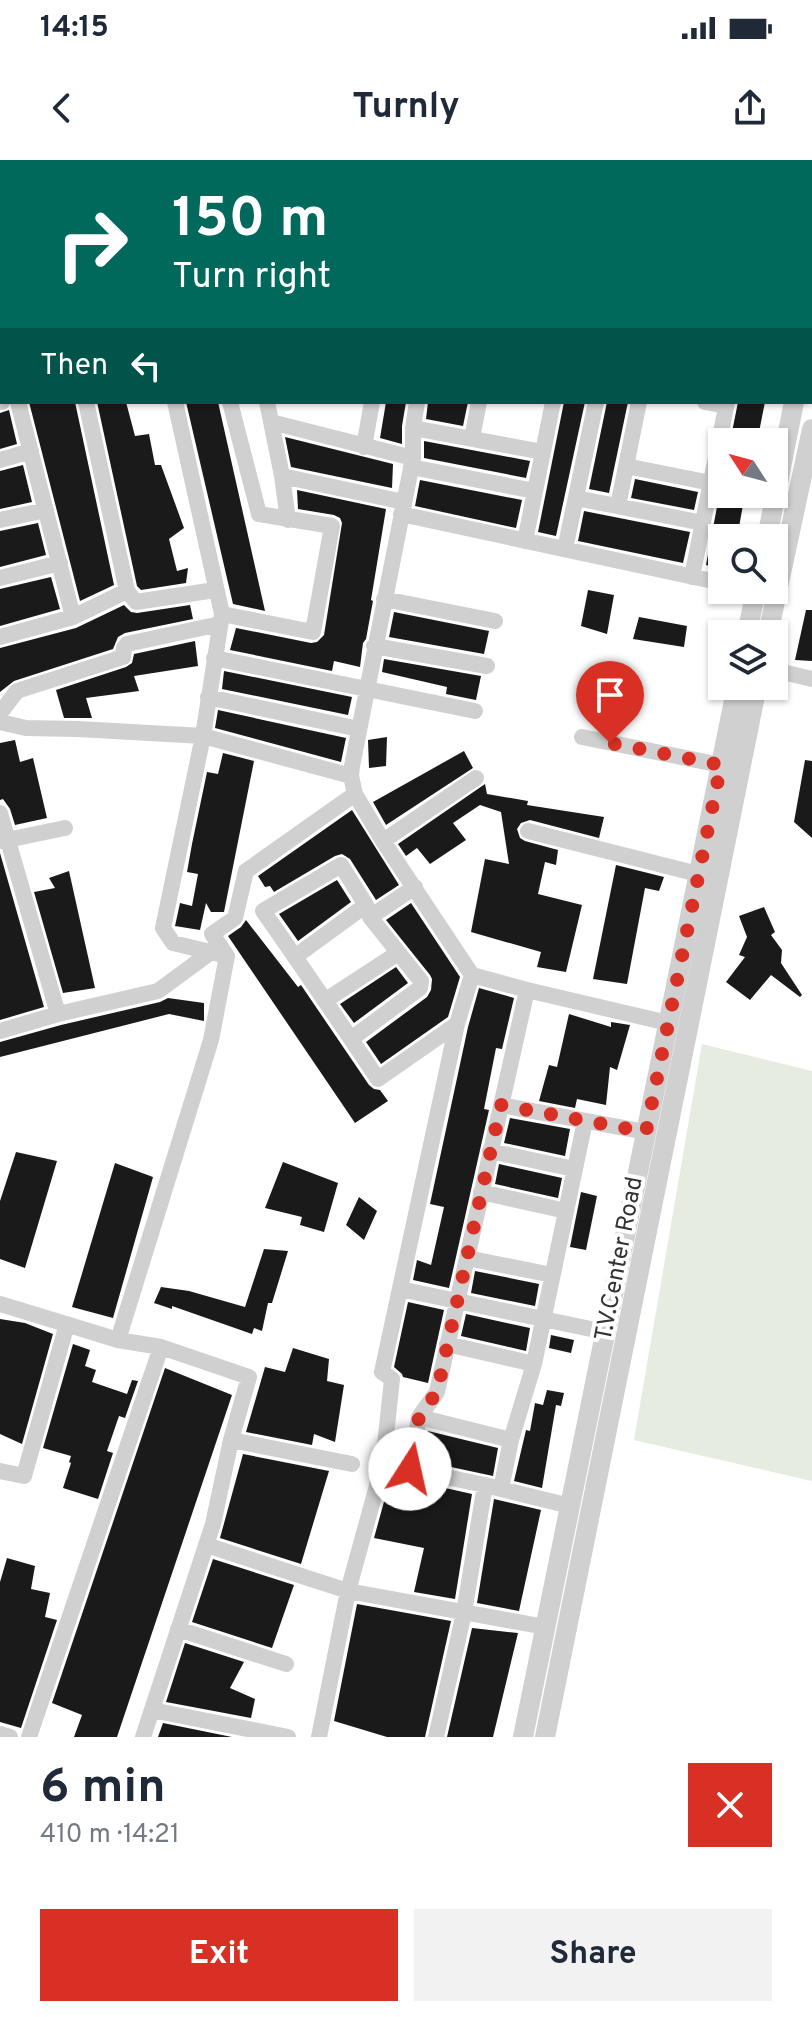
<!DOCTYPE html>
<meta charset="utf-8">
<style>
body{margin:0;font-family:Overpass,sans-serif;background:#f2f2f3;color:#1f2937;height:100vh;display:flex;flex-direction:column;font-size:30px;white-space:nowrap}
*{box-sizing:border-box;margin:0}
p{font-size:26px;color:#747a83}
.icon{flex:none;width:44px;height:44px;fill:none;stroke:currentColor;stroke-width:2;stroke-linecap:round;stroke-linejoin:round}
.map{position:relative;height:1577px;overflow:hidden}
.side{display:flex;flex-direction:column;background:#fff;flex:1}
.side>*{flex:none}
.banner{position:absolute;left:0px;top:0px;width:812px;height:244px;box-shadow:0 2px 6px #0004;background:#00695c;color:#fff;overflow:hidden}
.needle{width:52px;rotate:306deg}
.tools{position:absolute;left:708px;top:268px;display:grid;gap:16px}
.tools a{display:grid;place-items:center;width:80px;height:80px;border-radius:0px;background:#fff;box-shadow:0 2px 6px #0004;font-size:40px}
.pin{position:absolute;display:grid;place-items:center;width:68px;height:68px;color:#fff;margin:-82px -34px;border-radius:50% 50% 50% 0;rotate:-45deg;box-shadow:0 0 8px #0007}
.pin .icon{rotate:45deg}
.me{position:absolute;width:88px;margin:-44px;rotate:10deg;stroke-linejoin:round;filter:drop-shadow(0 0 6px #0008)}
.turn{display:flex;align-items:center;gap:28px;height:168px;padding:0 40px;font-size:36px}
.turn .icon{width:104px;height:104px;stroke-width:2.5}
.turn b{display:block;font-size:56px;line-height:68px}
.then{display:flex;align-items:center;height:76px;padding:0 40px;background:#0003;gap:16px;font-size:30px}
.round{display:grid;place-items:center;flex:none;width:84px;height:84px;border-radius:0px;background:#f2f2f3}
.summary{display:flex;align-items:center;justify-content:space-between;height:136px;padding:0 40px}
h1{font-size:48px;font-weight:700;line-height:60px}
.action{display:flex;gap:16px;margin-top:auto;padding:16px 40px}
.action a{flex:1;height:92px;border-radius:0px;background:#d93025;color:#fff;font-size:32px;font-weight:700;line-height:92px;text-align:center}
.action a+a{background:#f2f2f3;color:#1f2937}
.status{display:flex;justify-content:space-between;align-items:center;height:56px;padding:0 40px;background:#fff;direction:ltr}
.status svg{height:22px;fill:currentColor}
header{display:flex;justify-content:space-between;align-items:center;height:104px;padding:0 40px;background:#fff;font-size:36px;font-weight:700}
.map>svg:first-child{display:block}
</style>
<div class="status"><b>14:15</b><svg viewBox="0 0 49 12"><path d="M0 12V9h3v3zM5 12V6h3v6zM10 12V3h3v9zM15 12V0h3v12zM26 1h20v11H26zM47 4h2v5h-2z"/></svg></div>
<header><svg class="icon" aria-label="back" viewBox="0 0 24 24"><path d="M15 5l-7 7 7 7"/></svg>Turnly<svg class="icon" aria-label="share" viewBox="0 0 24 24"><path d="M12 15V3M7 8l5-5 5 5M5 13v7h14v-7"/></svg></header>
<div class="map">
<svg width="812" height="1577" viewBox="0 0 812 1577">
<rect width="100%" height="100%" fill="#fff"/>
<path fill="#e6ecdf" d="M 702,884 L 812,911 L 812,1321 L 634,1280 Z"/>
<path fill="#1a1a1a" d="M 29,242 L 75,242 L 114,425 L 80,441 Z
M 97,242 L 126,242 L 135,276 L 149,274 L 155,305 L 161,305 L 184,368 L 169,379 L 177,411 L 188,408 L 186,423 L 141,430 L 137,426 Z
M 186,242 L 218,242 L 265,451 L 233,444 Z
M 386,242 L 406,242 L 402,266 L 402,284 L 380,278 Z
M 428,242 L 468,242 L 463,266 L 426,259 Z
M 564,242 L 585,242 L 556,376 L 538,372 Z
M 607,242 L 628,242 L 609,333 L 589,329 Z
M 738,242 L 765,242 L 757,282 L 730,282 Z
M 9,250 L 17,284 L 0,289 L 0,253 Z
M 285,277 L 393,304 L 392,328 L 291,307 Z
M 424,281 L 530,301 L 526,318 L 424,298 Z
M 23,305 L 32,342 L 0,349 L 0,311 Z
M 635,319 L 698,332 L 694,350 L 631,338 Z
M 420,320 L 522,340 L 516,368 L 415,346 Z
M 297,330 L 386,349 L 371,440 L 373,441 L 366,479 L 363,483 L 360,507 L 334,501 L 332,511 L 230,490 L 236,468 L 311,483 L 317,482 L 324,475 L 342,363 L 340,358 L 334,355 L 298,349 Z
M 720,331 L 722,334 L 745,334 L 737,378 L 722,378 L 722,409 L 706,405 Z
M 584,351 L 690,372 L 683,403 L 578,381 Z
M 38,363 L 46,395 L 0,407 L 0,371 Z
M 51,417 L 60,449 L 0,466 L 0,429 Z
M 588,430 L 614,435 L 607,474 L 581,466 Z
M 124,445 L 131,452 L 137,453 L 190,445 L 193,459 L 125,473 L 118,477 L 113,489 L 14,521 L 0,532 L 0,488 L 76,468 Z
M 806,450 L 812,450 L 812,501 L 795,500 Z
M 394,452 L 489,471 L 484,494 L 389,477 Z
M 639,457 L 687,466 L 684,487 L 633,479 Z
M 195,481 L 198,506 L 134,516 L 139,531 L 86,538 L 92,558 L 64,558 L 56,530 L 126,507 L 132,503 L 134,494 Z
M 384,499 L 481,516 L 476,540 L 446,534 L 447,527 L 382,512 Z
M 224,511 L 352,537 L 348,555 L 222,529 Z
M 218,550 L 346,578 L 341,602 L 215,568 Z
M 387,577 L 386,606 L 369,608 L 368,580 Z
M 15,580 L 20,602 L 33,598 L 47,658 L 15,665 L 10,649 L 3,639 L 0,640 L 0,583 Z
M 464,591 L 473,608 L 386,665 L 373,642 Z
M 223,593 L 254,601 L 224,752 L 211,752 L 206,743 L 200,770 L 175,766 L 180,743 L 192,746 L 198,714 L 187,712 L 192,684 L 207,612 L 218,614 Z
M 805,600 L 812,601 L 812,678 L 794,662 Z
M 485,624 L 487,634 L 528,641 L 527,645 L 604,657 L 599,678 L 530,660 L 521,663 L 517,669 L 520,678 L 525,681 L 558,690 L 556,705 L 545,702 L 538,734 L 582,745 L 566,812 L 537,807 L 541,792 L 471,772 L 485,699 L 509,704 L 501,652 L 480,645 L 453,663 L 466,680 L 430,704 L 417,688 L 406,696 L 398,684 Z
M 352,650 L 399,725 L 376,740 L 350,699 L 342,694 L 335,696 L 274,732 L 270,726 L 265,727 L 258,716 Z
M 0,693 L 44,847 L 0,860 Z
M 616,705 L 664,717 L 659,731 L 645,728 L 627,824 L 593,819 Z
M 69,711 L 95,828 L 63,833 L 34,732 L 55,728 L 49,718 Z
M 337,720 L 351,742 L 298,781 L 279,754 Z
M 411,743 L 460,817 L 448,857 L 381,904 L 366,882 L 427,837 L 431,830 L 432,819 L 430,815 L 386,760 Z
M 764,747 L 775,772 L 771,775 L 782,790 L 781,803 L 802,835 L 800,837 L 771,815 L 750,840 L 726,822 L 745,797 L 739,795 L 747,777 L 739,756 Z
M 246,760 L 298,827 L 301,825 L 369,925 L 374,929 L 380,930 L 388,941 L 355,963 L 228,776 L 241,767 Z
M 396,807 L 408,823 L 354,863 L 340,844 Z
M 479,828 L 514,838 L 502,889 L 496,888 L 484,949 L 489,950 L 449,1128 L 413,1120 L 417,1100 L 431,1105 L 444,1047 L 430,1044 L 468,867 Z
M 168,838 L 204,843 L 204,861 L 169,854 L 0,897 L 0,882 L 61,865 L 160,842 Z
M 569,854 L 611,867 L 611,862 L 630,865 L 617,910 L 610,907 L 606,945 L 577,939 L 575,948 L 539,941 L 549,905 L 557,907 Z
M 510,958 L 570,969 L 565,996 L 504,983 Z
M 16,992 L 57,1001 L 25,1108 L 0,1099 L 0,1041 Z
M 283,1002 L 338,1023 L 324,1072 L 300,1065 L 302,1057 L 265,1048 Z
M 115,1003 L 153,1017 L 113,1158 L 72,1147 Z
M 499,1004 L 562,1018 L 558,1038 L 495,1024 Z
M 581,1032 L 597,1036 L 586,1090 L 570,1087 Z
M 359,1037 L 377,1051 L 364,1080 L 346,1065 Z
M 264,1089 L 288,1091 L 272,1143 L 268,1143 L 262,1171 L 254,1168 L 252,1174 L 172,1146 L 172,1149 L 154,1143 L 161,1127 L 189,1131 L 245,1147 Z
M 475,1111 L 539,1124 L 535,1146 L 471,1133 Z
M 408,1142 L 444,1150 L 428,1223 L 403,1217 L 402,1214 L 394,1207 Z
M 466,1154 L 530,1168 L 526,1191 L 461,1176 Z
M 0,1159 L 25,1163 L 53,1174 L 22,1284 L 0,1274 Z
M 551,1175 L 574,1180 L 571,1193 L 549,1188 Z
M 73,1184 L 90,1190 L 85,1206 L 96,1210 L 92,1222 L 127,1234 L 132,1220 L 138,1221 L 125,1258 L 119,1256 L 107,1291 L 113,1293 L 98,1339 L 63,1328 L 71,1303 L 69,1302 L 71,1296 L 43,1288 Z
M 293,1188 L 329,1199 L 327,1221 L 344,1225 L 335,1282 L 314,1274 L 312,1285 L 246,1272 L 265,1207 L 285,1212 Z
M 165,1208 L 232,1235 L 117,1577 L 74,1577 L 82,1555 L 52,1543 Z
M 547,1230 L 564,1233 L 561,1246 L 556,1245 L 542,1328 L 514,1321 L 526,1270 L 530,1271 L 535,1243 L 543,1245 Z
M 428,1271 L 498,1288 L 493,1316 L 423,1301 Z
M 243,1294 L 329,1311 L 301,1404 L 220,1378 Z
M 390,1320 L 422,1326 L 423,1323 L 472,1334 L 455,1439 L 414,1432 L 424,1388 L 374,1378 Z
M 494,1339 L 541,1350 L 519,1451 L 477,1443 Z
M 7,1398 L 35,1406 L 31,1429 L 50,1433 L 45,1457 L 57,1460 L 21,1568 L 0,1562 L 0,1422 Z
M 213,1399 L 294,1425 L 272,1488 L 192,1462 Z
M 357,1444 L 451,1461 L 425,1577 L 387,1577 L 334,1561 Z
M 472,1468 L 518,1473 L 493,1577 L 447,1577 Z
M 185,1483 L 244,1502 L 230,1528 L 255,1539 L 251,1558 L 166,1542 Z
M 163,1563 L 232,1577 L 158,1577 Z"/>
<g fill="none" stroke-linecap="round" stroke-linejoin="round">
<path stroke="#d0d0d0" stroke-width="16" d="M 650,0 L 659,2
M 50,2 L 50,0
M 126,2 L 127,0
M 194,2 L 194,0
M 378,2 L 378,0
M 728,2 L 729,0
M 810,41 L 812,42
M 0,173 L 2,180
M 0,242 L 2,242
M 18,242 L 73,457
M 86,242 L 127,431 L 136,442 L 215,430
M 267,242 L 282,316 L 288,360
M 417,242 L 413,268 L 413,298 L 352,606 L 351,616 L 355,634 L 383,681 L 472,815 L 527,830 L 668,863
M 705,242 L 726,246
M 271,262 L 413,298
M 413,268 L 543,292
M 472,278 L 479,242
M 364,287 L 372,242
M 0,300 L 31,291
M 626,306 L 711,323
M 411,307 L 535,331
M 282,316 L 404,342
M 576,338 L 703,363
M 618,346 L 639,242
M 401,354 L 722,423
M 0,360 L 46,350
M 525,381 L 553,242
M 565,389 L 596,242
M 692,417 L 727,242
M 0,418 L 60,403
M 384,439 L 495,461
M 222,454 L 313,472 L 332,366 L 259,354 L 230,242
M 0,477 L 73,457 L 127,431
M 374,486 L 487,506
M 214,498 L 475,551
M 774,510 L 812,519
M 208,537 L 359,569
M 0,553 L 17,531 L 123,497 L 124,488 L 127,484 L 220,464
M 0,562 L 26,568 L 78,569 L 203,576 L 351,616
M 582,577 L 721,605
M 0,653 L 58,854
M 528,671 L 698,714
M 2,681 L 65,668
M 383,681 L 476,618
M 370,757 L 415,727
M 227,796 L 212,774 L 235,758 L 246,711 L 355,634
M 296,796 L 366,745
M 326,840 L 398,793
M 0,871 L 58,854 L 158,831 L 211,792
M 351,879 L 420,828 L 421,821 L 370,757 L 366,745 L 341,705 L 263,751 C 302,806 340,863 378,919 L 457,864
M 501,945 L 646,972
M 490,991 L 574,1009
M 481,1032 L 566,1051
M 467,1098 L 552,1115
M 400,1129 L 605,1172
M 0,1144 L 118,1180 L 161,1187 L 249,1217 L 231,1280 L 213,1364 L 143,1577
M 118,1180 L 211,880 L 227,796 L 173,783 L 163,768 L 203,576 L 222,454 L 175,242
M 447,1184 L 534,1204
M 419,1257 L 511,1280
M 231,1280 L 352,1304
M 383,1304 L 485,1325 L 570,1346
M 410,1309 L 419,1257 L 437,1232 L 527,830
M 0,1311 L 24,1316 L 67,1164
M 501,1329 L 511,1280 L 534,1204 L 585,961
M 206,1385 L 348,1431 L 545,1467
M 178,1469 L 286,1504
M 152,1550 L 288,1577
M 0,1574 L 10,1577
M 29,1577 L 161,1187
M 319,1577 L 348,1431 L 383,1304 L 392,1219 L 382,1212 L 457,864 L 472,815
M 436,1577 L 464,1453 L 485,1325"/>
<path stroke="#d0d0d0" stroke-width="20" d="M 0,86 L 2,86
M 0,106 L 2,106
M 810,112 L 812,111
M 810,165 L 812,166
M 767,378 L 794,242
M 747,474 L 756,430
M 768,474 L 812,269
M 523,1577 L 737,526
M 545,1577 L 757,526"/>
</g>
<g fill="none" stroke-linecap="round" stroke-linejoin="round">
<path stroke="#d93025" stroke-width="14" stroke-dasharray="0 25.2" d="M 410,1309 L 419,1257 L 437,1232 L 501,945 L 646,972 L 721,605 L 610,583"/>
</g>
<g text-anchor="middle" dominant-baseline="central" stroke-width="8" stroke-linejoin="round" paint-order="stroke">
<g font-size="24" fill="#333" stroke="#fff">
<text transform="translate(620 1099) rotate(-79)">T.V.Center Road</text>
</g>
</g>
</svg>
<div class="tools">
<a><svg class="needle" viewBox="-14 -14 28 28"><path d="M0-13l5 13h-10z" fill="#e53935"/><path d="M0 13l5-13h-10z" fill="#747a83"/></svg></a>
<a><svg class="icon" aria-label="search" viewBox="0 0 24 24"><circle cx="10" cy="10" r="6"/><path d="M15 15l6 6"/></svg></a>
<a><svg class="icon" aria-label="layers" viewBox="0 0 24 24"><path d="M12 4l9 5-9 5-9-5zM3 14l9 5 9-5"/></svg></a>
</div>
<div class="pin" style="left:610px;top:583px;background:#d93025"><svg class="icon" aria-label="arrive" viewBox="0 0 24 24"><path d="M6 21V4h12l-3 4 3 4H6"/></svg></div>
<svg class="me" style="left:410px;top:1309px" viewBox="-20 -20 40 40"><circle r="19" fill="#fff"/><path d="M0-13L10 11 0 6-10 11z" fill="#d93025"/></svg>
<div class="banner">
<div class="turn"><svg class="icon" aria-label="right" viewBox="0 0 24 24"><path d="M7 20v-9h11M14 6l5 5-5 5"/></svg><div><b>150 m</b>Turn right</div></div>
<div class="then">Then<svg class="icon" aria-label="left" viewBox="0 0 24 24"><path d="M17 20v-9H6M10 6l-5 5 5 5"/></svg></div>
</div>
</div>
<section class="side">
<div class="summary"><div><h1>6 min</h1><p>410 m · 14:21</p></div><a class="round" style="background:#d93025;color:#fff"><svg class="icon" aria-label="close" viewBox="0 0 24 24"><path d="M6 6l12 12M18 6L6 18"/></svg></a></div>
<div class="action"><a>Exit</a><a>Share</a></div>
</section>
